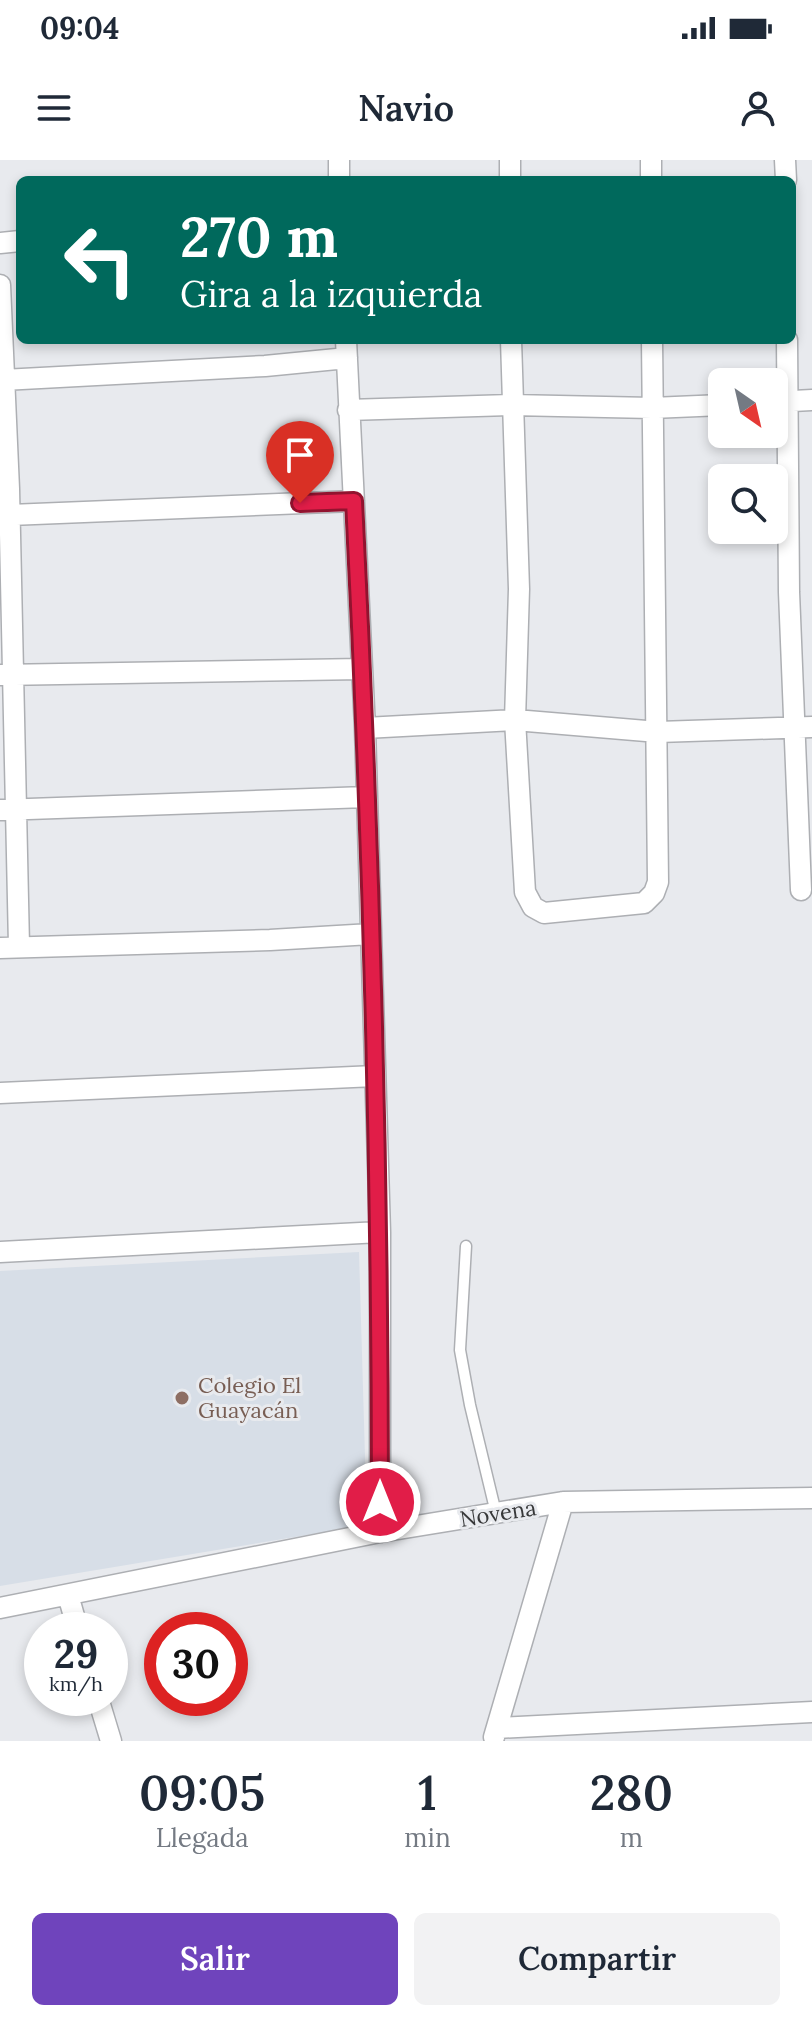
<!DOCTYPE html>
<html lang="es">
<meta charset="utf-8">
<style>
body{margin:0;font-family:Lora,serif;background:#f2f2f3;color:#1f2937;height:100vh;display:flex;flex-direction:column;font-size:30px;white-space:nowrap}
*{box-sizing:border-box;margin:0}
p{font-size:26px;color:#747a83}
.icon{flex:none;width:44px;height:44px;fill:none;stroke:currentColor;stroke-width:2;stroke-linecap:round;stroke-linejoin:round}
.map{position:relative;height:1581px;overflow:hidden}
.details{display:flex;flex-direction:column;background:#fff;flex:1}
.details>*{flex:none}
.hud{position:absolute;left:16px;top:16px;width:780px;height:168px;border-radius:12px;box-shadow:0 4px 12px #0003;background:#00695c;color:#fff;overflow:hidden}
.needle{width:52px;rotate:146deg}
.tools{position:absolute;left:708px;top:208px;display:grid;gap:16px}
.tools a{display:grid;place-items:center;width:80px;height:80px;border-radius:12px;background:#fff;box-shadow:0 4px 12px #0003;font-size:40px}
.speed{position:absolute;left:24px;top:1452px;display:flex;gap:16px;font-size:40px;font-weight:700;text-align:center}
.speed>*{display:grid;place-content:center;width:104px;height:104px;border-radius:50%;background:#fff;box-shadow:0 4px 12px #0003;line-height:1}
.speed small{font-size:20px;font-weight:400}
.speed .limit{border:12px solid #d22;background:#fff;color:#111}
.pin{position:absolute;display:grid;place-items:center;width:68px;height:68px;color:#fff;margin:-82px -34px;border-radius:50% 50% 50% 0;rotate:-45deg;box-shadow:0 0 8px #0007}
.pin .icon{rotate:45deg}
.me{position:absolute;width:88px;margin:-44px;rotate:0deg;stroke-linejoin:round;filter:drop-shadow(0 0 6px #0008)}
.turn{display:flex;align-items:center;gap:28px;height:168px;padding:0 32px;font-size:36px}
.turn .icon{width:104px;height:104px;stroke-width:2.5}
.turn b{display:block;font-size:56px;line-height:68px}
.eta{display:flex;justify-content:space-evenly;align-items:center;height:136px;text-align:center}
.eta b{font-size:48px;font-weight:600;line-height:56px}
.cta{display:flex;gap:16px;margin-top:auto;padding:16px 32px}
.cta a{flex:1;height:92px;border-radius:12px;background:#6f44bc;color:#fff;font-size:32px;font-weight:600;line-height:92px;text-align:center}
.cta a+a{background:#f2f2f3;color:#1f2937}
.status{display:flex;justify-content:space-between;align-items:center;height:56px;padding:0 40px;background:#fff;direction:ltr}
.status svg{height:22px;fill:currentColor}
header{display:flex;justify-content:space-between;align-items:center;height:104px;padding:0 32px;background:#fff;font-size:36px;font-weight:600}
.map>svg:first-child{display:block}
</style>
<div class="status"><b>09:04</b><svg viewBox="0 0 49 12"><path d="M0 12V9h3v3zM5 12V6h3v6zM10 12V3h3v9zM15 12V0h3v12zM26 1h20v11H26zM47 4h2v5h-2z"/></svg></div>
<header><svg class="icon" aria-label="menu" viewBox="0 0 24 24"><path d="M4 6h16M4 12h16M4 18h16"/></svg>Navio<svg class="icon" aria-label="person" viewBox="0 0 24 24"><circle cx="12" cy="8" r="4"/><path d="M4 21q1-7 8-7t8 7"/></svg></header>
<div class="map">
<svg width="812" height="1581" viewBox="0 0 812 1581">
<rect width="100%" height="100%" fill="#e8eaee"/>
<path fill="#d7dee7" d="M 359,1092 L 367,1365 L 0,1426 L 0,1111 Z"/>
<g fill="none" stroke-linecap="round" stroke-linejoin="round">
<defs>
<path id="lane" d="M 466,1086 L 460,1190 L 470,1245 L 496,1353"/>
<path id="street" d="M 339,0 L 339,20
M 510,0 L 510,20
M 651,0 L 651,20
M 785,0 L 786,20
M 0,83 L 20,81
M 0,125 L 9,329 L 19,786
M 346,180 L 365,568 L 380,1072 L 380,1372
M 511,180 L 519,429 L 515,560 L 525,732 L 533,747 L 544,753 L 644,743 L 654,733 L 658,722 L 652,180
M 787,180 L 789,432 L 801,730
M 3,220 L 265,206 L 347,198
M 774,242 L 812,240
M 348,250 L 512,245 L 652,248 L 722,245
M 10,355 L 354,341
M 0,515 L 362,509
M 365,568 L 515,560 L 658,572 L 812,567
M 0,650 L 366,637
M 0,788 L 270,780 L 371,774
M 0,933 L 375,916
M 0,1092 L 380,1072
M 68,1435 L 78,1470
M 0,1448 L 380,1372 L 563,1342 L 812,1338
M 98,1538 L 111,1581
M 497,1568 L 812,1552
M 494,1577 L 563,1342"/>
</defs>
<use href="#lane" stroke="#adafb3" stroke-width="13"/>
<use href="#street" stroke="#adafb3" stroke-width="23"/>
<use href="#lane" stroke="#fff" stroke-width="10"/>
<use href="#street" stroke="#fff" stroke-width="20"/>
</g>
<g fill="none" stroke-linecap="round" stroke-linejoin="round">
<defs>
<path id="route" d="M 300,343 L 354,341 C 371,674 380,1008 380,1342"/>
</defs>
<use href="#route" stroke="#92132f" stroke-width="20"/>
<use href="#route" stroke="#e11d48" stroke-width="14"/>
</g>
<circle fill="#8d6e63" stroke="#e8eaee" stroke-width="3" cx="182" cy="1238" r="8"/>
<g text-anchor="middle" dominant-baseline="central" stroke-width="6" stroke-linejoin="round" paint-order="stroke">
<g font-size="22" fill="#785e54" stroke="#e8eaee" text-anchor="start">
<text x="198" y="1225">Colegio El<tspan x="198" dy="25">Guayacán</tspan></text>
</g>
<g font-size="22" fill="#373839" stroke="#e8eaee">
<text transform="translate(498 1353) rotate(-9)">Novena</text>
</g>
</g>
</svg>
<div class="tools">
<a><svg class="needle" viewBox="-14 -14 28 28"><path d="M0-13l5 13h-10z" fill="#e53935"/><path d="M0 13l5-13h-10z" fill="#747a83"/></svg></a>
<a><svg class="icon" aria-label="search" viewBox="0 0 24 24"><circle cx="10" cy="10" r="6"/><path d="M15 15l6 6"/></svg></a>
</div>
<div class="speed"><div>29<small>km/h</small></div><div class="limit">30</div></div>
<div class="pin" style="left:300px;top:343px;background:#d93025"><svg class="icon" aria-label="arrive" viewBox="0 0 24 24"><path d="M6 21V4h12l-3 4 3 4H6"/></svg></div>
<svg class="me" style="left:380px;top:1342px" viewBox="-20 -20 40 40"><circle r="17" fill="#e11d48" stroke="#fff" stroke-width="3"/><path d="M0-11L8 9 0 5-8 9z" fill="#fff"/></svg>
<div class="hud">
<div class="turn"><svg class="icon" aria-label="left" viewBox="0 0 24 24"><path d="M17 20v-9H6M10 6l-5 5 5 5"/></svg><div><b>270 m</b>Gira a la izquierda</div></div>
</div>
</div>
<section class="details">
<div class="eta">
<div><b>09:05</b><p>Llegada</p></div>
<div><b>1</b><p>min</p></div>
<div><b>280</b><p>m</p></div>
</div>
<div class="cta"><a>Salir</a><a>Compartir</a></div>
</section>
